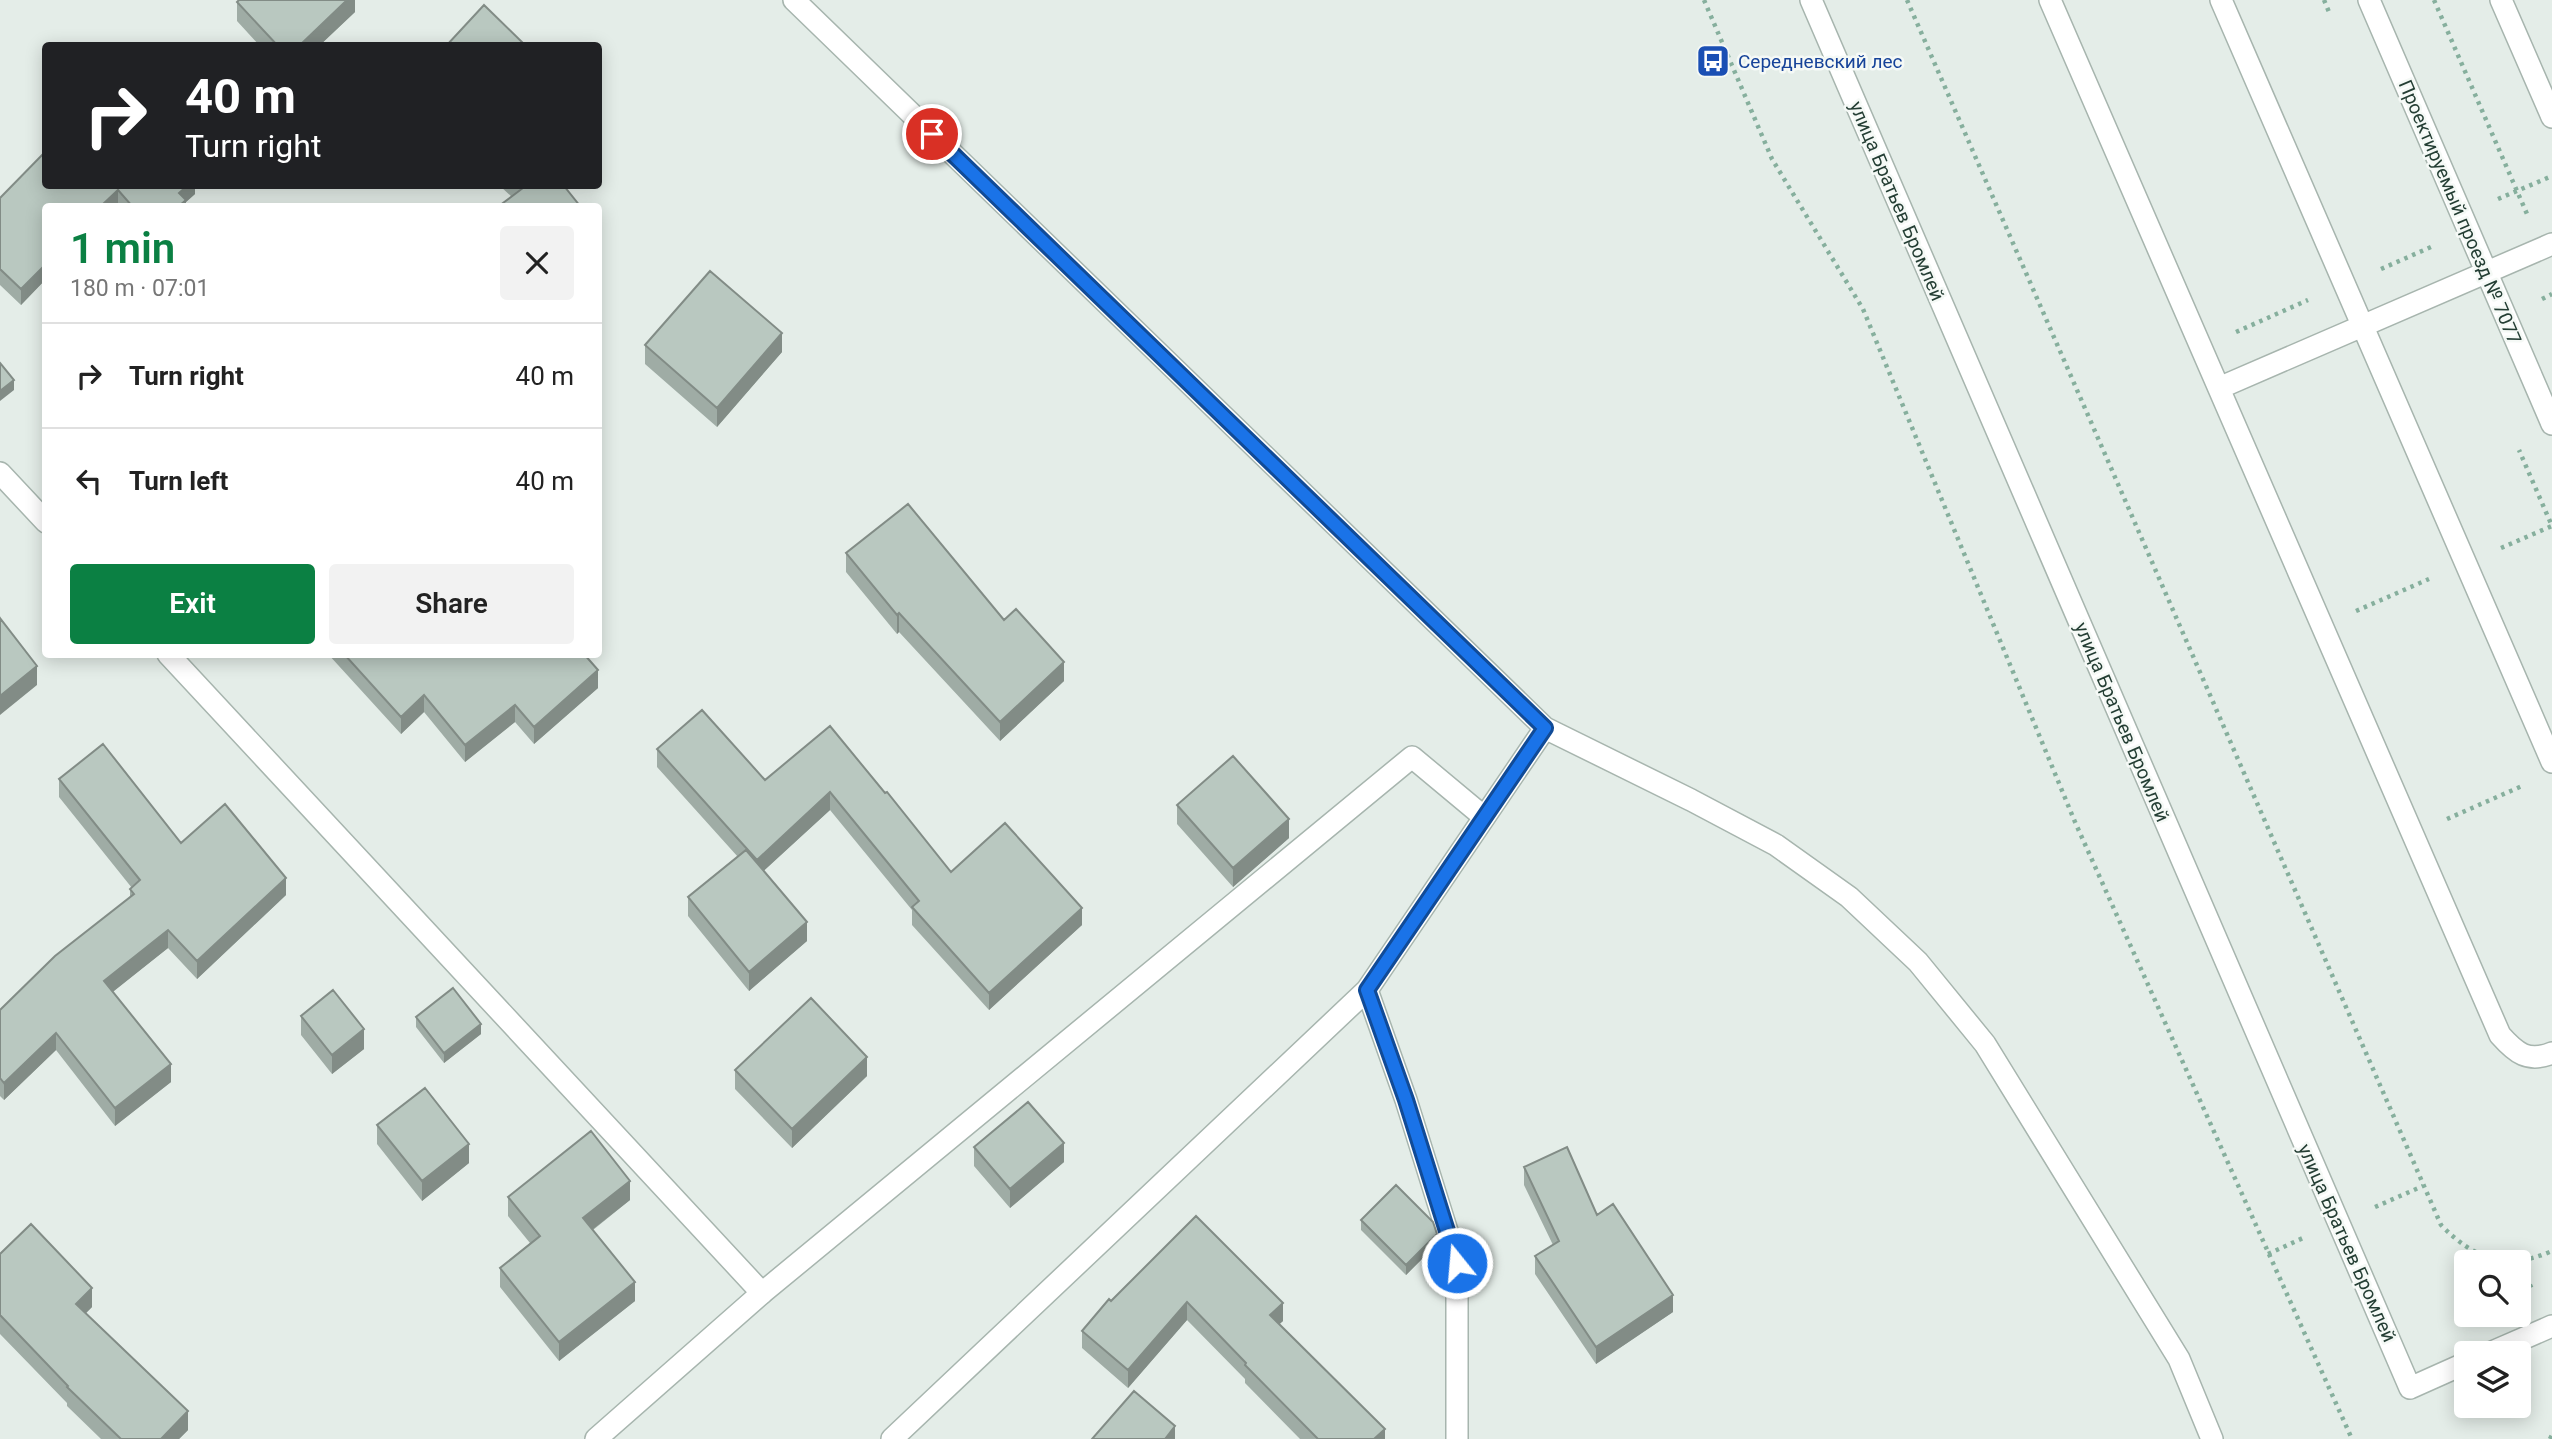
<!DOCTYPE html>
<meta charset="utf-8">
<style>
body{margin:0;font-family:Roboto,sans-serif;background:#f2f2f2;color:#222;height:100vh;display:flex;flex-direction:column;font-size:26px;white-space:nowrap}
*{box-sizing:border-box;margin:0}
p{font-size:23px;color:#767676}
.icon{flex:none;width:38px;height:38px;fill:none;stroke:currentColor;stroke-width:2;stroke-linecap:round;stroke-linejoin:round}
.map{position:relative;flex:1;overflow:hidden}
.drawer{position:absolute;left:42px;top:203px;width:560px;height:455px;display:flex;flex-direction:column;background:#fff;border-radius:7px;box-shadow:0 4px 18px #0003}
.drawer>*{flex:none}
.hud{position:absolute;left:42px;top:42px;width:560px;height:147px;border-radius:7px;box-shadow:0 4px 18px #0003;background:#202124;color:#fff;overflow:hidden}
.controls{position:absolute;left:2454px;top:1250px;display:grid;gap:14px}
.controls a{display:grid;place-items:center;width:77px;height:77px;border-radius:7px;background:#fff;box-shadow:0 4px 18px #0003;font-size:35px}
.pin{position:absolute;display:grid;place-items:center;width:60px;height:60px;color:#fff;margin:-30px;border:4px solid #fff;border-radius:50%;box-shadow:0 2px 7px #0007}
.me{position:absolute;width:77px;margin:-38px;rotate:343deg;stroke-linejoin:round;filter:drop-shadow(0 0 5px #0008)}
.turn{display:flex;align-items:center;gap:24px;height:147px;padding:0 28px;font-size:32px}
.turn .icon{width:91px;height:91px;stroke-width:2.5}
.turn b{display:block;font-size:49px;line-height:60px}
.round{display:grid;place-items:center;flex:none;width:74px;height:74px;border-radius:7px;background:#f2f2f2}
.head{display:flex;align-items:center;justify-content:space-between;height:119px;padding:0 28px}
h1{font-size:42px;font-weight:600;line-height:52px;color:#0b8043}
.button{display:flex;gap:14px;margin-top:auto;padding:14px 28px}
.button a{flex:1;height:80px;border-radius:7px;background:#0b8043;color:#fff;font-size:28px;font-weight:600;line-height:80px;text-align:center}
.button a+a{background:#f2f2f2;color:#222}
ul{padding:0;list-style:none}
li{display:flex;align-items:center;gap:21px;height:105px;padding:0 28px;border-top:2px solid #e0e0e0}
li div{flex:1}
li b{display:block;font-size:26px}
li em{font-style:normal}
.map>svg:first-child{display:block}
</style>
<div class="map">
<svg width="2552" height="1439" viewBox="0 0 2552 1439">
<rect width="100%" height="100%" fill="#e4ede8"/>
<g fill="none" stroke-linecap="round" stroke-linejoin="round">
<defs>
<path id="service" d="M 2050,0 L 2500,1035 C 2516,1053 2528,1063 2552,1053
M 2221,0 L 2552,762
M 2501,0 L 2552,117
M 2219,388 L 2552,244
M 596,1439 L 762,1293 L 1412,757 L 1484,817"/>
<path id="minor" d="M 794,0 L 1545,728 L 1691,800 L 1776,845 L 1849,897 L 1918,962 L 1985,1044 L 2179,1359 L 2212,1439
M 1811,0 L 2410,1388 L 2466,1363
M 2369,0 L 2552,424
M 0,473 L 46,522
M 168,654 L 762,1293
M 1367,990 L 1406,1100 L 1457,1263 L 1457,1439
M 2490,1353 L 2552,1326
M 892,1439 L 1367,990 L 1545,728"/>
</defs>
<use href="#service" stroke="#a7b5ae" stroke-width="24"/>
<use href="#minor" stroke="#a7b5ae" stroke-width="24"/>
<path stroke="#86af9d" stroke-width="4.5" stroke-dasharray="3.5 5" stroke-linecap="butt" d="M 1704,0 L 1772,159 L 1863,309 L 2075,822 L 2352,1439
M 1907,0 L 2441,1225 C 2474,1259 2507,1271 2552,1251
M 2324,0 L 2329,12
M 2434,0 L 2527,214
M 2498,199 L 2552,176
M 2381,269 L 2431,247
M 2542,299 L 2552,294
M 2236,332 L 2308,300
M 2501,548 L 2552,526 L 2519,450
M 2356,611 L 2429,579
M 2447,819 L 2522,786
M 2375,1207 L 2423,1186
M 2268,1254 L 2303,1238
M 2520,1261 L 2533,1292
M 2550,1439 L 2552,1435"/>
<use href="#service" stroke="#fff" stroke-width="21"/>
<use href="#minor" stroke="#fff" stroke-width="21"/>
</g>
<path fill="#9faca5" d="M 355,0 L 355,12 L 319,46 L 260,46 L 237,21 L 237,2 Z
M 195,186 L 195,194 L 186,202 L 186,206 L 119,206 L 118,205 L 116,206 L 46,206 L 46,279 L 21,305 L 0,285 L 0,198 Z
M 500,186 L 564,186 L 512,197 Z
M 645,345 L 782,352 L 717,427 L 645,364 Z
M 846,553 L 1004,620 L 1064,681 L 1000,741 L 899,632 L 897,634 L 846,572 Z
M 328,654 L 584,654 L 598,688 L 534,744 L 515,722 L 465,762 L 424,712 L 401,734 Z
M 830,726 L 951,872 L 1082,925 L 989,1010 L 912,925 L 912,910 L 830,810 L 763,871 L 807,941 L 749,991 L 688,916 L 688,897 L 738,857 L 657,767 L 657,749 L 765,780 Z
M 59,779 L 181,843 L 286,895 L 197,979 L 168,948 L 112,992 L 171,1082 L 115,1126 L 56,1050 L 4,1100 L 0,1096 L 0,1010 L 130,898 L 130,889 L 132,888 L 59,797 Z
M 1177,805 L 1289,838 L 1233,887 L 1177,824 Z
M 301,1016 L 364,1049 L 332,1074 L 301,1035 Z
M 416,1017 L 481,1034 L 444,1063 L 416,1027 Z
M 735,1070 L 867,1076 L 792,1148 L 735,1089 Z
M 377,1125 L 469,1163 L 422,1201 L 377,1144 Z
M 974,1147 L 1064,1162 L 1010,1208 L 974,1166 Z
M 1524,1167 L 1597,1215 L 1673,1312 L 1596,1364 L 1535,1274 L 1535,1256 L 1553,1245 L 1524,1185 Z
M 508,1197 L 630,1200 L 593,1230 L 635,1301 L 559,1361 L 500,1287 L 500,1268 L 530,1243 L 508,1216 Z
M 1196,1216 L 1283,1321 L 1279,1324 L 1385,1439 L 1300,1439 L 1245,1383 L 1245,1379 L 1187,1320 L 1128,1388 L 1082,1348 L 1082,1331 Z
M 1361,1220 L 1437,1244 L 1406,1275 L 1361,1230 Z
M 0,1254 L 92,1307 L 86,1313 L 188,1430 L 179,1439 L 101,1439 L 67,1406 L 67,1403 L 0,1334 Z"/>
<path fill="#828c86" d="M 347,0 L 355,0 L 355,12 L 319,46 L 299,46 Z
M 187,186 L 195,186 L 195,194 L 186,202 L 186,206 L 179,206 L 179,193 Z
M 118,190 L 118,205 L 116,206 L 101,206 Z
M 46,264 L 46,279 L 21,305 L 21,289 Z
M 782,333 L 782,352 L 717,427 L 717,408 Z
M 14,380 L 14,390 L 0,401 L 0,391 Z
M 899,613 L 899,632 L 897,634 L 897,615 Z
M 1064,662 L 1064,681 L 1000,741 L 1000,722 Z
M 37,666 L 37,685 L 0,715 L 0,696 Z
M 598,670 L 598,688 L 534,744 L 534,727 Z
M 424,695 L 424,712 L 401,734 L 401,717 Z
M 515,705 L 515,722 L 465,762 L 465,745 Z
M 830,792 L 830,810 L 757,877 L 757,860 Z
M 1289,819 L 1289,838 L 1233,887 L 1233,868 Z
M 286,878 L 286,895 L 197,979 L 197,961 Z
M 1082,908 L 1082,925 L 989,1010 L 989,993 Z
M 807,922 L 807,941 L 749,991 L 749,972 Z
M 168,930 L 168,948 L 104,999 L 104,981 Z
M 481,1024 L 481,1034 L 444,1063 L 444,1053 Z
M 364,1029 L 364,1049 L 332,1074 L 332,1055 Z
M 56,1033 L 56,1050 L 4,1100 L 4,1083 Z
M 867,1057 L 867,1076 L 792,1148 L 792,1129 Z
M 171,1064 L 171,1082 L 115,1126 L 115,1108 Z
M 1064,1143 L 1064,1162 L 1010,1208 L 1010,1189 Z
M 469,1144 L 469,1163 L 422,1201 L 422,1181 Z
M 630,1181 L 630,1200 L 583,1237 L 583,1218 Z
M 1437,1234 L 1437,1244 L 1406,1275 L 1406,1265 Z
M 635,1282 L 635,1301 L 559,1361 L 559,1342 Z
M 92,1288 L 92,1307 L 76,1323 L 76,1304 Z
M 1673,1295 L 1673,1312 L 1596,1364 L 1596,1347 Z
M 1187,1302 L 1187,1320 L 1128,1388 L 1128,1370 Z
M 1283,1303 L 1283,1321 L 1270,1333 L 1270,1315 Z
M 188,1411 L 188,1430 L 179,1439 L 161,1439 Z
M 1175,1426 L 1175,1439 L 1165,1439 Z
M 1385,1429 L 1385,1439 L 1374,1439 Z"/>
<path fill="#b9c8c0" stroke="#828c86" stroke-width="2" d="M 239,0 L 347,0 L 299,46 L 278,46 L 237,2 Z
M 484,5 L 526,46 L 446,46 Z
M 46,151 L 46,186 L 187,186 L 179,193 L 186,200 L 179,206 L 132,206 L 118,190 L 101,206 L 46,206 L 46,264 L 21,289 L 0,269 L 0,198 Z
M 521,186 L 564,186 L 580,206 L 499,206 L 523,188 Z
M 710,271 L 782,333 L 717,408 L 645,345 Z
M 0,363 L 14,380 L 0,391 Z
M 908,504 L 1004,620 L 1016,609 L 1064,662 L 1000,722 L 899,613 L 897,615 L 846,553 Z
M 0,618 L 37,666 L 0,696 Z
M 344,654 L 584,654 L 598,670 L 534,727 L 515,705 L 465,745 L 424,695 L 401,717 Z
M 702,710 L 765,780 L 830,726 L 885,793 L 887,792 L 951,872 L 1005,823 L 1082,908 L 989,993 L 912,907 L 919,901 L 830,792 L 757,860 L 657,749 Z
M 103,744 L 181,843 L 225,804 L 286,878 L 197,961 L 168,930 L 104,981 L 171,1064 L 115,1108 L 56,1033 L 4,1083 L 0,1078 L 0,1010 L 55,956 L 134,894 L 130,889 L 140,880 L 59,779 Z
M 1233,756 L 1289,819 L 1233,868 L 1177,805 Z
M 746,850 L 807,922 L 749,972 L 688,897 Z
M 453,988 L 481,1024 L 444,1053 L 416,1017 Z
M 333,990 L 364,1029 L 332,1055 L 301,1016 Z
M 811,998 L 867,1057 L 792,1129 L 735,1070 Z
M 425,1088 L 469,1144 L 422,1181 L 377,1125 Z
M 1028,1102 L 1064,1143 L 1010,1189 L 974,1147 Z
M 591,1131 L 630,1181 L 583,1218 L 635,1282 L 559,1342 L 500,1268 L 540,1236 L 508,1197 Z
M 1567,1147 L 1597,1215 L 1613,1204 L 1673,1295 L 1596,1347 L 1535,1256 L 1559,1241 L 1524,1167 Z
M 1396,1185 L 1433,1222 L 1437,1234 L 1406,1265 L 1361,1220 Z
M 1196,1216 L 1283,1303 L 1270,1315 L 1385,1429 L 1374,1439 L 1318,1439 L 1245,1365 L 1246,1363 L 1187,1302 L 1128,1370 L 1082,1331 L 1109,1299 L 1111,1301 Z
M 31,1224 L 92,1288 L 76,1304 L 188,1411 L 161,1439 L 121,1439 L 67,1387 L 68,1386 L 0,1315 L 0,1254 Z
M 1134,1391 L 1175,1426 L 1165,1439 L 1092,1439 Z"/>
<g fill="none" stroke-linecap="round" stroke-linejoin="round">
<defs>
<path id="route" d="M 932,134 L 1545,728 L 1367,990 L 1406,1100 L 1457,1263"/>
</defs>
<use href="#route" stroke="#114b97" stroke-width="18"/>
<use href="#route" stroke="#1a73e8" stroke-width="12"/>
</g>
<defs>
<symbol id="bus-square" viewBox="-11 -11 22 22"><rect x="-9" y="-9" width="18" height="18" rx="4" fill="#1a4fb4" stroke="#f5f9f6"/><path d="M-5-6H5V4H4V6H2V4H-2V6H-4V4H-5ZM-3.5-4V0h7V-4ZM-3.5 1.2v1.5H-2V1.2ZM2 1.2v1.5H3.5V1.2Z" fill="#fff"/></symbol>
</defs>
<g fill-rule="evenodd">
<use href="#bus-square" x="1694" y="42" width="38" height="38"/>
</g>
<g text-anchor="middle" dominant-baseline="central" stroke-width="5" stroke-linejoin="round" paint-order="stroke">
<g font-size="19" fill="#164399" stroke="#f5f9f6" text-anchor="start">
<text x="1738" y="61">Середневский лес</text>
</g>
<g font-size="19" fill="#243e34" stroke="#f5f9f6">
<text transform="translate(1897 201) rotate(67)">улица Братьев Бромлей</text>
<text transform="translate(2460 212) rotate(67)">Проектируемый проезд № 7077</text>
<text transform="translate(2122 722) rotate(67)">улица Братьев Бромлей</text>
<text transform="translate(2347 1243) rotate(66)">улица Братьев Бромлей</text>
</g>
</g>
</svg>
<div class="controls">
<a><svg class="icon" aria-label="search" viewBox="0 0 24 24"><circle cx="10" cy="10" r="6"/><path d="M15 15l6 6"/></svg></a>
<a><svg class="icon" aria-label="layers" viewBox="0 0 24 24"><path d="M12 4l9 5-9 5-9-5zM3 14l9 5 9-5"/></svg></a>
</div>
<div class="pin" style="left:932px;top:134px;background:#d93025"><svg class="icon" aria-label="arrive" viewBox="0 0 24 24"><path d="M6 21V4h12l-3 4 3 4H6"/></svg></div>
<svg class="me" style="left:1457px;top:1263px" viewBox="-20 -20 40 40"><circle r="17" fill="#1a73e8" stroke="#fff" stroke-width="3"/><path d="M0-11L8 9 0 5-8 9z" fill="#fff"/></svg>
<div class="hud">
<div class="turn"><svg class="icon" aria-label="right" viewBox="0 0 24 24"><path d="M7 20v-9h11M14 6l5 5-5 5"/></svg><div><b>40 m</b>Turn right</div></div>
</div>
<section class="drawer">
<div class="head"><div><h1>1 min</h1><p>180 m · 07:01</p></div><a class="round"><svg class="icon" aria-label="close" viewBox="0 0 24 24"><path d="M6 6l12 12M18 6L6 18"/></svg></a></div>
<ul>
<li><svg class="icon" aria-label="right" viewBox="0 0 24 24"><path d="M7 20v-9h11M14 6l5 5-5 5"/></svg><div><b>Turn right</b></div><em>40 m</em></li>
<li><svg class="icon" aria-label="left" viewBox="0 0 24 24"><path d="M17 20v-9H6M10 6l-5 5 5 5"/></svg><div><b>Turn left</b></div><em>40 m</em></li>
</ul>
<div class="button"><a>Exit</a><a>Share</a></div>
</section>
</div>
